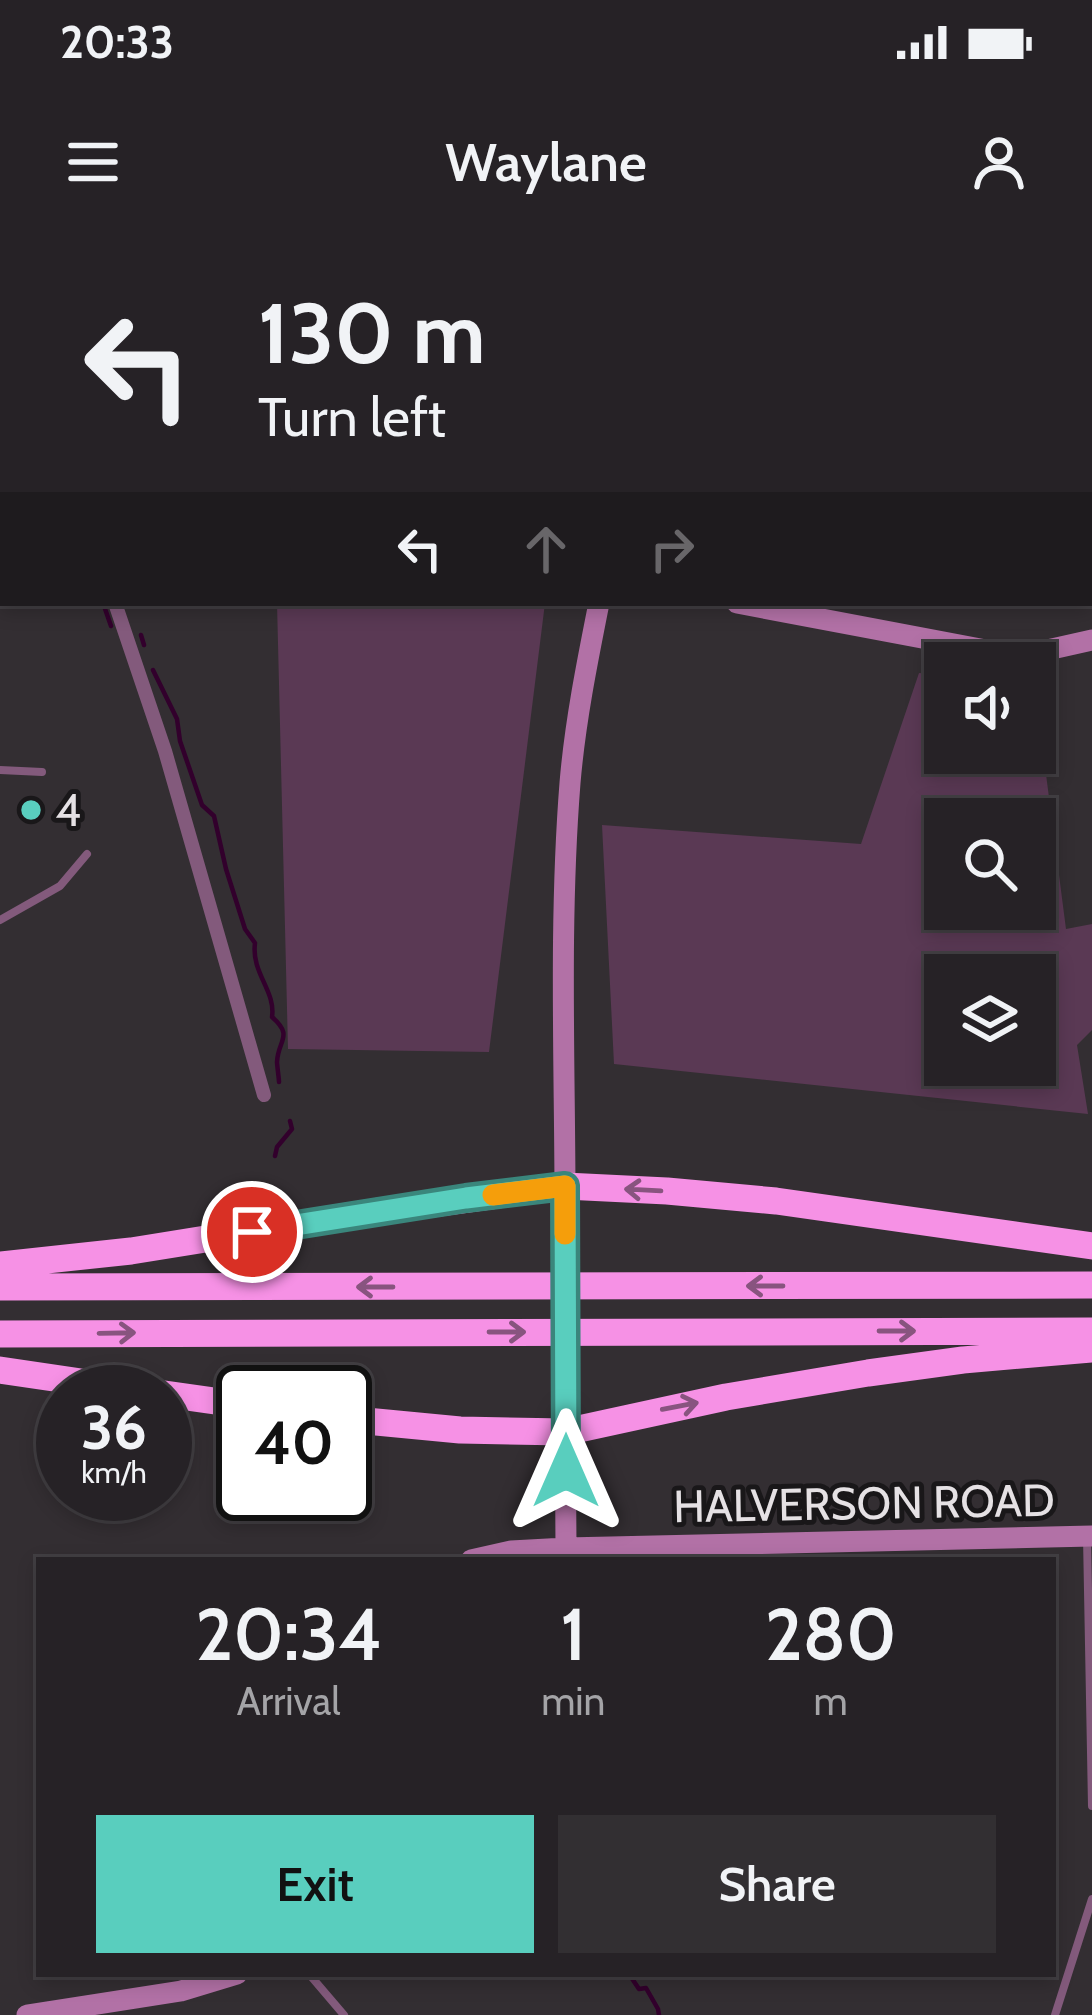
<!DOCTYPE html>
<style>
body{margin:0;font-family:Cabin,sans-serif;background:#322f32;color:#f1f3f6;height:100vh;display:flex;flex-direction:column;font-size:45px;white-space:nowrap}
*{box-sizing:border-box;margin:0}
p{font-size:39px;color:#a4a4a7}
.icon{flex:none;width:66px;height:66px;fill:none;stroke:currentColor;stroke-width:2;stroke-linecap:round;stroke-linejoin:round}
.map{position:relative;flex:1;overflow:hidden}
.drawer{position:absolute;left:36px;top:1317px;width:1020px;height:420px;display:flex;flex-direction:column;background:#262226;border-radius:0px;box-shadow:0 6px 18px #0003,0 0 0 3px #423f43}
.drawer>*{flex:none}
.guide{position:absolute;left:0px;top:0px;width:1092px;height:366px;box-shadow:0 6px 18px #0003,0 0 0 3px #423f43;background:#262226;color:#f1f3f6;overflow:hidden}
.fabs{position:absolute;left:924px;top:402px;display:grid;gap:24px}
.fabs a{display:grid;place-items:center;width:132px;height:132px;border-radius:0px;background:#262226;box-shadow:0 6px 18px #0003,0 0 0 3px #423f43;font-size:60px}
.speed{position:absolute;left:36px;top:1125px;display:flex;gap:24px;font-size:60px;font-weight:700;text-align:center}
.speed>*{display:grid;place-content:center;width:156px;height:156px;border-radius:50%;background:#262226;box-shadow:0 6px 18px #0003,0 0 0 3px #423f43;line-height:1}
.speed small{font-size:30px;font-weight:400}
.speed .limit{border:6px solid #111;border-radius:18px;background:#fff;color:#111}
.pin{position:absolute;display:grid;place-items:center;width:102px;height:102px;color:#fff;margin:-51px;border:6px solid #fff;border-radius:50%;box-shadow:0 3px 12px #0007}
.me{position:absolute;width:132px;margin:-66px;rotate:0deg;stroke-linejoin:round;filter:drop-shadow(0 0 9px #0008)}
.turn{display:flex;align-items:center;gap:42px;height:252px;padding:0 60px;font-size:54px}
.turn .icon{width:156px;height:156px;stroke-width:2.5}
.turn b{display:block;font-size:84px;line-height:102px}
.lanes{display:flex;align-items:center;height:114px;padding:0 60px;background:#0003;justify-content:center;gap:60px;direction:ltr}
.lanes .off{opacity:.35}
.eta{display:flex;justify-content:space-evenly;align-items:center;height:204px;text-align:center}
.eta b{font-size:72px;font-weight:600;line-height:84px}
.action{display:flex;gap:24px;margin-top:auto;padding:24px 60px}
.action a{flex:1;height:138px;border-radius:0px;background:#59cebe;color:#111;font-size:48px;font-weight:600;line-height:138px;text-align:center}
.action a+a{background:#322f32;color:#f1f3f6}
.status{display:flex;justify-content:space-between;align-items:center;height:84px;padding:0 60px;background:#262226;direction:ltr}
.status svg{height:33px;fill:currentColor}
header{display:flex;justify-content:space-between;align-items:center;height:156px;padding:0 60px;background:#262226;font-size:54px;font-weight:600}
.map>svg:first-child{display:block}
</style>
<div class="status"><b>20:33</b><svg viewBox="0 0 49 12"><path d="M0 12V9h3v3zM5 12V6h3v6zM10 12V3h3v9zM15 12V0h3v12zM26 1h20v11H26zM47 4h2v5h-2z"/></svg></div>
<header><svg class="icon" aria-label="menu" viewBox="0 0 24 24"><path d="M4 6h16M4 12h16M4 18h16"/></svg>Waylane<svg class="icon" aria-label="person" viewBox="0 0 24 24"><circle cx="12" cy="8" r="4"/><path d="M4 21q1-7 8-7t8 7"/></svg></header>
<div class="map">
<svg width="1092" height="1775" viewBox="0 0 1092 1775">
<rect width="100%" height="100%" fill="#332e32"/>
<path fill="#5a3954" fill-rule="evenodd" d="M 354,0 L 1092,0 L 1092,350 L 1089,351 L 1089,3 L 353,3 Z
M 277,363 L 545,363 L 489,812 L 288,809 Z
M 919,433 L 945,435 L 945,513 L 1035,513 L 1035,449 L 1066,689 L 1092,684 L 1092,790 L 1077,805 L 1088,874 L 614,824 L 602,585 L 861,604 ZM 1035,579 L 1035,669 L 945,669 L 945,579 ZM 1035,735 L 1035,825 L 945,825 L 945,735 Z"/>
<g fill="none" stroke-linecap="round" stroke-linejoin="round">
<path stroke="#32002c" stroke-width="4.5" d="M 103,363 L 111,386
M 141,395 L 144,405
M 153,430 L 177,479 L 180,501 L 202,565 L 214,576 L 226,629 L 245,689 L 255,703 C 251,733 276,751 272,777 C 294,796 278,800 277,822 C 277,825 279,839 279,842
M 275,916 L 277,907 L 292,889 L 290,881
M 629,1734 L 639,1749 L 646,1748 L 658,1769 L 659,1775"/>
<path stroke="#835a7c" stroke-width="8" d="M 211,3 L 212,0
M 0,257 L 3,257
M 0,303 L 3,303
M 0,530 L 42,532
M 0,680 L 60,646 L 87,614
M 1087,1297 L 1092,1566
M 309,1734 L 344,1775
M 1055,1775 L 1092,1659"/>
<path stroke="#835a7c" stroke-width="14" d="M 115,363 L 165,511 L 264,855"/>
<path stroke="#b271a6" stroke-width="21" d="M 0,216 L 3,217
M 737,363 L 991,411 L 1034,413 L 1092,400
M 565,1000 C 566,848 558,695 570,543 C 575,483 587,423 599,363
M 565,1143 L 566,1308
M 471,1320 L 511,1311 L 566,1308 L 1092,1296
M 27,1775 L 181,1751 L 237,1734"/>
<path stroke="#f691e5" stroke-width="27" d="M 0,1025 L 131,1011 L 373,972 L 565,946 L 667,951 L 776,961 L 1092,1006
M 0,1047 L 1092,1045
M 0,1094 L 1092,1091
M 0,1130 L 149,1152
M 165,1154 L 243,1165
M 345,1179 L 460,1190 L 565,1192 L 726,1157 L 868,1133 L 963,1120 L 1092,1109"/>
<path stroke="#b271a6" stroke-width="21" d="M 565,1000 L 565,1143"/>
</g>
<defs><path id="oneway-shaft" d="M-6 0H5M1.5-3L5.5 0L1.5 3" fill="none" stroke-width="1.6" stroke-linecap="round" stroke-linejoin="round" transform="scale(3)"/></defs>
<g stroke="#88547f">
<use href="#oneway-shaft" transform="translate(643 950) rotate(-177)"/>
<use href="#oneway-shaft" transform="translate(765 1046) rotate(180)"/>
<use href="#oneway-shaft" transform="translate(375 1047) rotate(180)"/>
<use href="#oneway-shaft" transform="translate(897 1091)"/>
<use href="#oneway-shaft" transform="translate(507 1092)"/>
<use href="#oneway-shaft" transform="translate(117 1093) rotate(-1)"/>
<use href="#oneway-shaft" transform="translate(680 1166) rotate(-11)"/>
</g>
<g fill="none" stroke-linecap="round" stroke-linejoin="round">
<defs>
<path id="route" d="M 252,992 L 466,958 L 565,946 L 566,1231"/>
</defs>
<use href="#route" stroke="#3a867c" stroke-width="30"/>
<use href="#route" stroke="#59cebe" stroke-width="21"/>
<path stroke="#f59e0b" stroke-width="21" d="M 493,955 L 565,946 L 565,994"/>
</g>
<circle fill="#59cebe" stroke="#191719" stroke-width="4.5" cx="31" cy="570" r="12"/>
<g text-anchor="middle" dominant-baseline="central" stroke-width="10" stroke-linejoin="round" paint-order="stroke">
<g font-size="45" fill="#e5e1e4" stroke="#191719" text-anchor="start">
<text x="55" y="570">4</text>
</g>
<g font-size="45" fill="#e5e1e4" stroke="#191719">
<text transform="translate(864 1263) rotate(-1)">HALVERSON ROAD</text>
</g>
</g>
</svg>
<div class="fabs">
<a><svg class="icon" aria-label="sound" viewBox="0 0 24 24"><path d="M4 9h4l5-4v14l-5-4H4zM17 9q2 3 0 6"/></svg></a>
<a><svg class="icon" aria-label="search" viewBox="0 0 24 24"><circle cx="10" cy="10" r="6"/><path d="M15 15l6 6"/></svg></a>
<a><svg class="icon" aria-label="layers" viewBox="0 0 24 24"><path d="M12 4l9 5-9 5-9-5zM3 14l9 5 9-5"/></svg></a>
</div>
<div class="speed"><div>36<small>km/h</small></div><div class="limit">40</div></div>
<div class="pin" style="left:252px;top:992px;background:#d93025"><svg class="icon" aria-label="arrive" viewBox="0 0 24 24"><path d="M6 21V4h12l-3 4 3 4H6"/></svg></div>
<svg class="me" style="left:566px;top:1231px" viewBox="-20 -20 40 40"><path d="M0-17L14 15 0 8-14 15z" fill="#59cebe" stroke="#fff" stroke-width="4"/></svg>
<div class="guide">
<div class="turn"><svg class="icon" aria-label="left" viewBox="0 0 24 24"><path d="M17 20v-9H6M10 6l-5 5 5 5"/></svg><div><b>130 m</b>Turn left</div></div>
<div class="lanes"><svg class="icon" aria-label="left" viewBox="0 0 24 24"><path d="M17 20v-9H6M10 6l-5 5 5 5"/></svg><svg class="icon off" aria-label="ahead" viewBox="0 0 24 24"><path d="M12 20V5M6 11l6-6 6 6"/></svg><svg class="icon off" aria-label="right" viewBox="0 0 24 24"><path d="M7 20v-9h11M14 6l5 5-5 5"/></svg></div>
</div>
<section class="drawer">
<div class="eta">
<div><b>20:34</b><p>Arrival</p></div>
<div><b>1</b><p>min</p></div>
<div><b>280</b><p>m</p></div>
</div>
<div class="action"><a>Exit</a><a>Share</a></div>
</section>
</div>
